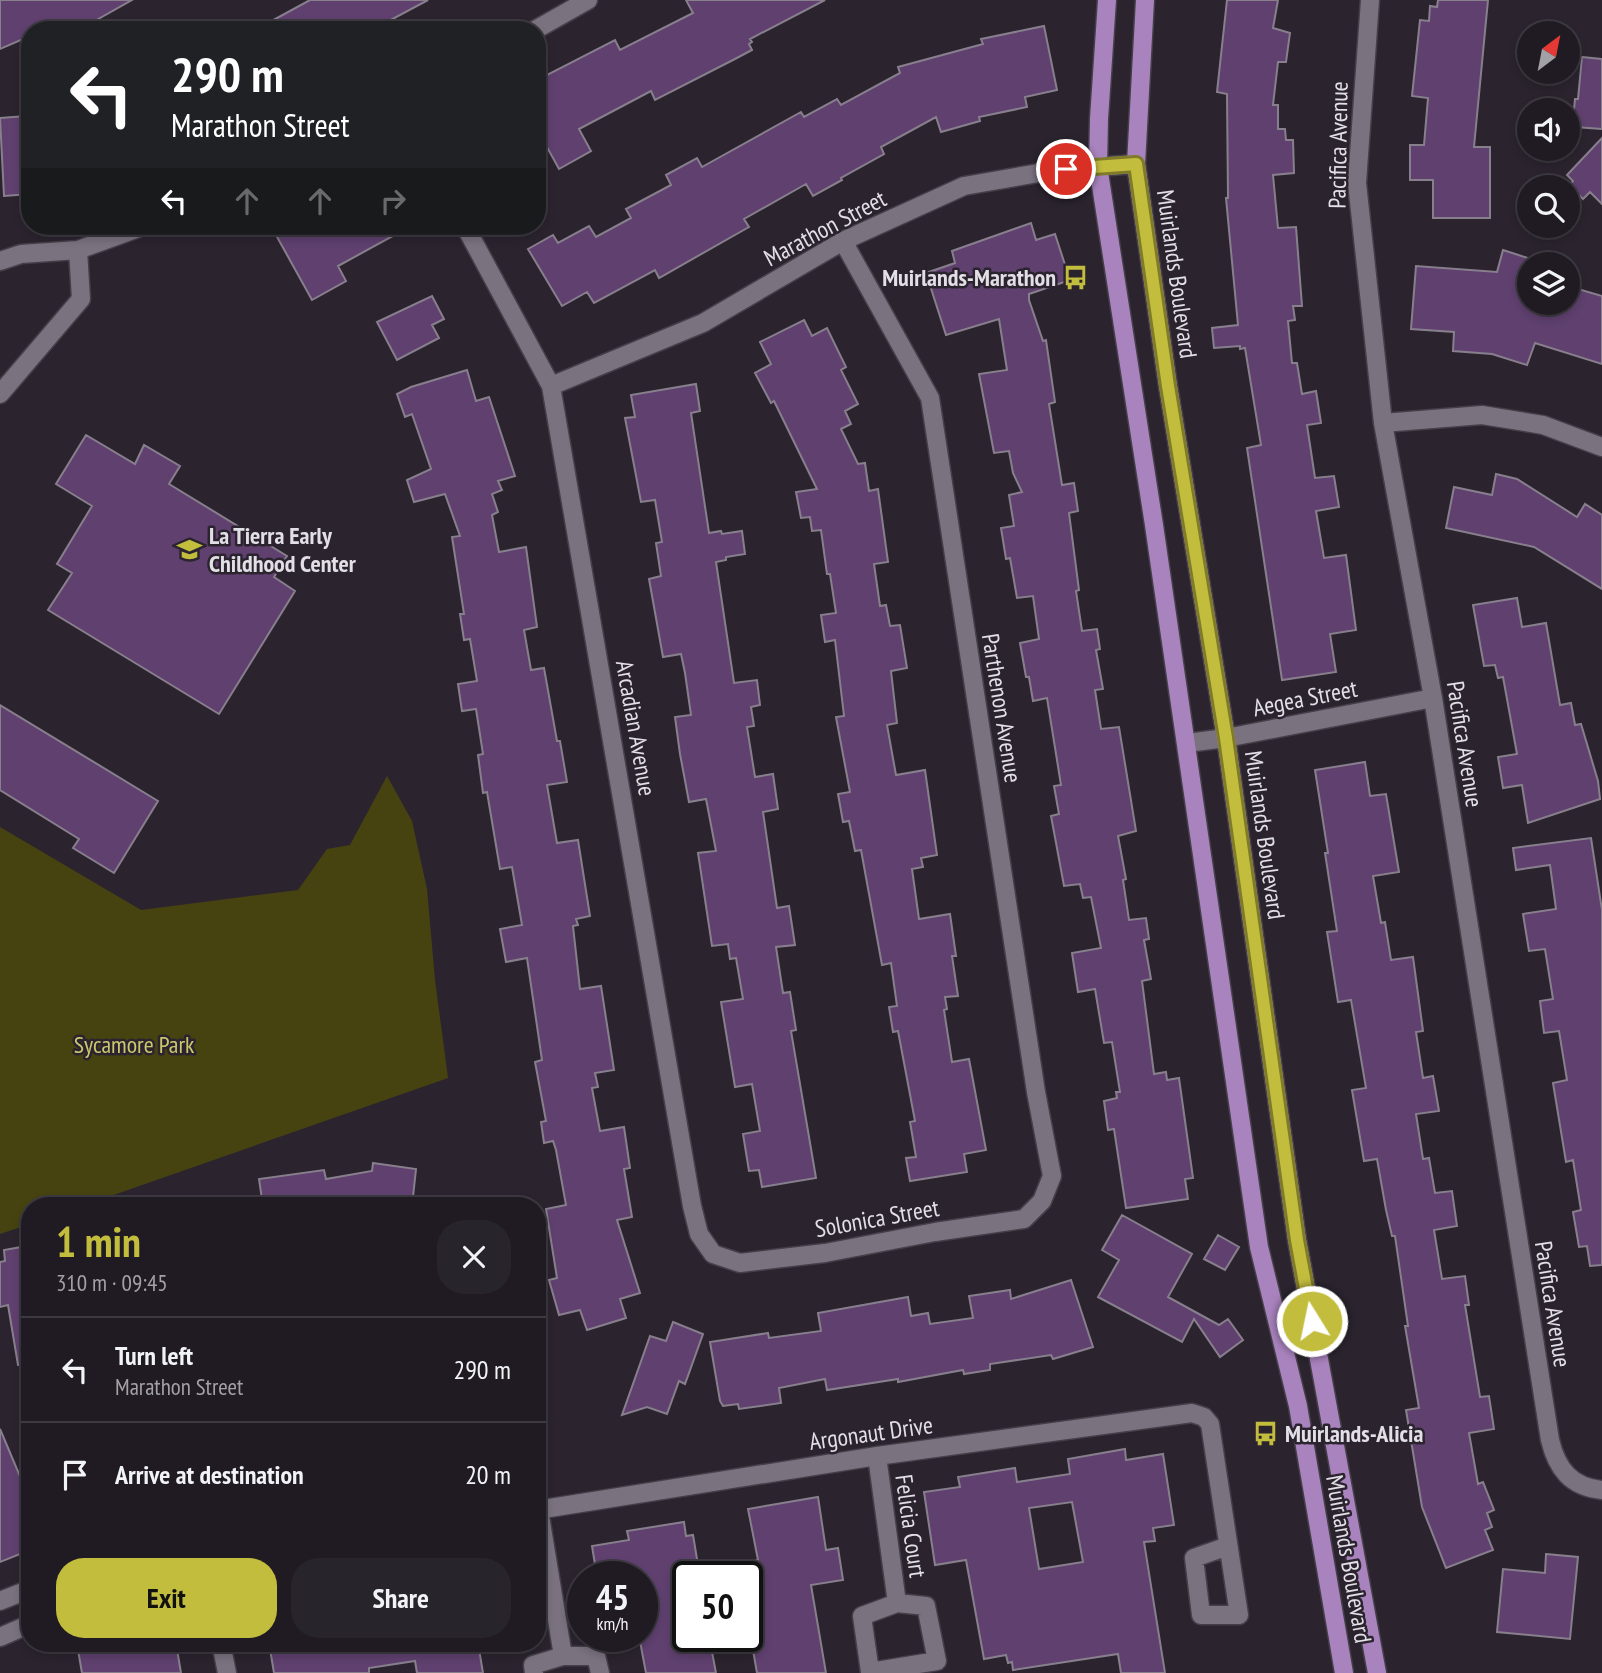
<!DOCTYPE html>
<meta charset="utf-8">
<style>
body{margin:0;font-family:"PT Sans Narrow",sans-serif;background:#28242b;color:#f1f3f6;height:100vh;display:flex;flex-direction:column;font-size:26px;white-space:nowrap}
*{box-sizing:border-box;margin:0}
p{font-size:23px;color:#a2a1a6}
.icon{flex:none;width:38px;height:38px;fill:none;stroke:currentColor;stroke-width:2;stroke-linecap:round;stroke-linejoin:round}
.map{position:relative;flex:1;overflow:hidden}
.details{position:absolute;left:21px;top:1197px;width:525px;height:455px;display:flex;flex-direction:column;background:#201b23;border-radius:28px;box-shadow:0 4px 10px #0003,0 0 0 2px #3d3941}
.details>*{flex:none}
.hud{position:absolute;left:21px;top:21px;width:525px;height:214px;border-radius:28px;box-shadow:0 4px 10px #0003,0 0 0 2px #3d3941;background:#202124;color:#fff;overflow:hidden}
.needle{width:46px;rotate:32deg}
.tools{position:absolute;left:1517px;top:21px;display:grid;gap:14px}
.tools a{display:grid;place-items:center;width:63px;height:63px;border-radius:50%;background:#201b23;box-shadow:0 4px 10px #0003,0 0 0 2px #3d3941;font-size:35px}
.speed{position:absolute;left:567px;top:1561px;display:flex;gap:14px;font-size:35px;font-weight:700;text-align:center}
.speed>*{display:grid;place-content:center;width:91px;height:91px;border-radius:50%;background:#201b23;box-shadow:0 4px 10px #0003,0 0 0 2px #3d3941;line-height:1}
.speed small{font-size:18px;font-weight:400}
.speed .limit{border:4px solid #111;border-radius:10px;background:#fff;color:#111}
.pin{position:absolute;display:grid;place-items:center;width:60px;height:60px;color:#fff;margin:-30px;border:4px solid #fff;border-radius:50%;box-shadow:0 2px 7px #0007}
.me{position:absolute;width:77px;margin:-38px;rotate:350deg;stroke-linejoin:round;filter:drop-shadow(0 0 5px #0008)}
.turn{display:flex;align-items:center;gap:24px;height:147px;padding:0 35px;font-size:32px}
.turn .icon{width:91px;height:91px;stroke-width:2.5}
.turn b{display:block;font-size:49px;line-height:60px}
.lanes{display:flex;align-items:center;height:66px;padding:0 35px;background:#0003;justify-content:center;gap:35px;direction:ltr}
.lanes .off{opacity:.35}
.round{display:grid;place-items:center;flex:none;width:74px;height:74px;border-radius:28px;background:#28242b}
.headline{display:flex;align-items:center;justify-content:space-between;height:119px;padding:0 35px}
h1{font-size:42px;font-weight:800;line-height:52px;color:#c3bd3e}
.action{display:flex;gap:14px;margin-top:auto;padding:14px 35px}
.action a{flex:1;height:80px;border-radius:28px;background:#c3bd3e;color:#111;font-size:28px;font-weight:800;line-height:80px;text-align:center}
.action a+a{background:#28242b;color:#f1f3f6}
ul{padding:0;list-style:none}
li{display:flex;align-items:center;gap:21px;height:105px;padding:0 35px;border-top:2px solid #3d3941}
li div{flex:1}
li b{display:block;font-size:26px}
li em{font-style:normal}
.map>svg:first-child{display:block}
</style>
<div class="map">
<svg width="1602" height="1673" viewBox="0 0 1602 1673">
<rect width="100%" height="100%" fill="#2b242f"/>
<path fill="#464311" d="M 387,776 L 412,821 L 427,889 L 435,980 L 448,1078 L 82,1206 L 30,1206 L 30,1224 L 0,1234 L 0,827 L 141,910 L 298,890 L 327,849 L 350,845 Z"/>
<path fill="#5f406f" stroke="#887f8d" stroke-width="2" fill-rule="evenodd" d="M 0,0 L 132,0 L 93,22 L 99,30 L 64,30 L 60,23 L 44,30 L 30,30 L 30,36 L 0,49 Z
M 310,0 L 428,0 L 372,30 L 255,30 Z
M 686,0 L 825,0 L 750,39 L 752,42 L 749,44 L 752,50 L 733,60 L 655,100 L 651,91 L 579,129 L 591,151 L 559,169 L 537,129 L 537,80 L 615,40 L 620,50 L 693,13 Z
M 1227,0 L 1278,0 L 1273,28 L 1290,33 L 1286,62 L 1278,62 L 1273,105 L 1278,105 L 1278,129 L 1285,129 L 1286,140 L 1293,140 L 1294,173 L 1273,175 L 1278,228 L 1296,227 L 1302,306 L 1293,306 L 1295,320 L 1288,321 L 1292,363 L 1297,363 L 1302,394 L 1316,391 L 1321,423 L 1307,425 L 1315,478 L 1334,476 L 1339,507 L 1316,511 L 1324,558 L 1346,555 L 1356,630 L 1330,634 L 1336,672 L 1282,680 L 1247,448 L 1261,445 L 1245,348 L 1240,349 L 1240,346 L 1214,348 L 1212,328 L 1238,325 L 1226,198 L 1228,198 L 1227,94 L 1217,92 Z
M 1438,0 L 1488,0 L 1474,147 L 1490,147 L 1490,218 L 1433,218 L 1433,180 L 1410,180 L 1410,145 L 1424,145 L 1428,98 L 1412,96 L 1420,20 L 1429,21 L 1430,6 L 1437,7 Z
M 1044,26 L 1057,90 L 1025,97 L 1027,107 L 979,117 L 980,121 L 941,132 L 936,117 L 881,147 L 884,154 L 841,178 L 842,180 L 813,196 L 806,184 L 744,219 L 749,227 L 659,278 L 655,270 L 594,303 L 587,292 L 562,306 L 528,249 L 553,235 L 558,243 L 589,226 L 596,237 L 631,218 L 626,209 L 671,185 L 666,175 L 697,158 L 702,167 L 801,112 L 804,117 L 837,99 L 841,105 L 900,73 L 898,67 L 983,44 L 981,39 Z
M 1582,57 L 1602,59 L 1602,129 L 1575,127 L 1575,120 L 1573,120 L 1575,99 L 1578,99 Z
M 26,116 L 28,135 L 30,135 L 30,194 L 4,196 L 0,118 Z
M 1602,138 L 1602,204 L 1590,192 L 1583,199 L 1569,186 L 1573,181 L 1567,175 Z
M 1031,223 L 1036,240 L 1055,234 L 1070,280 L 1029,294 L 1029,300 L 1043,341 L 1046,340 L 1055,402 L 1049,404 L 1062,485 L 1074,483 L 1078,511 L 1069,513 L 1079,590 L 1076,591 L 1082,631 L 1097,629 L 1100,649 L 1096,650 L 1103,689 L 1095,690 L 1101,729 L 1119,727 L 1136,831 L 1118,836 L 1126,879 L 1123,880 L 1129,920 L 1146,918 L 1149,939 L 1144,940 L 1151,979 L 1142,981 L 1154,1074 L 1166,1072 L 1167,1080 L 1179,1078 L 1193,1178 L 1185,1179 L 1188,1199 L 1126,1208 L 1114,1129 L 1108,1130 L 1104,1101 L 1117,1098 L 1116,1092 L 1120,1092 L 1112,1042 L 1104,1043 L 1095,989 L 1078,992 L 1072,953 L 1101,948 L 1091,897 L 1083,898 L 1080,884 L 1064,886 L 1051,816 L 1059,814 L 1054,786 L 1061,785 L 1047,698 L 1033,701 L 1029,677 L 1026,677 L 1020,643 L 1039,639 L 1033,596 L 1017,598 L 1010,558 L 1006,559 L 1001,528 L 1014,526 L 1009,495 L 1022,492 L 1013,473 L 1009,451 L 994,453 L 979,374 L 1007,370 L 999,319 L 946,335 L 926,273 L 955,263 L 952,251 Z
M 271,226 L 411,226 L 338,266 L 346,281 L 312,300 Z
M 1503,250 L 1537,261 L 1536,264 L 1530,264 L 1530,303 L 1568,303 L 1568,286 L 1602,296 L 1602,364 L 1535,343 L 1527,365 L 1492,354 L 1453,351 L 1454,332 L 1411,329 L 1416,266 L 1497,272 Z
M 432,296 L 444,319 L 432,325 L 439,338 L 397,360 L 377,322 Z
M 804,320 L 812,336 L 827,328 L 846,367 L 841,370 L 858,404 L 845,411 L 851,424 L 841,429 L 858,464 L 865,463 L 869,491 L 878,489 L 888,562 L 874,564 L 880,606 L 886,605 L 890,626 L 900,625 L 907,668 L 891,671 L 897,723 L 887,725 L 896,775 L 925,770 L 937,855 L 921,858 L 923,867 L 912,869 L 919,919 L 950,914 L 956,956 L 952,956 L 958,996 L 945,997 L 947,1009 L 944,1010 L 952,1062 L 969,1059 L 986,1150 L 964,1154 L 967,1172 L 910,1181 L 906,1158 L 916,1157 L 910,1122 L 915,1121 L 898,1031 L 893,1032 L 889,1007 L 897,1006 L 891,963 L 882,965 L 861,850 L 855,851 L 849,821 L 843,822 L 838,794 L 850,792 L 836,717 L 844,716 L 835,640 L 825,642 L 821,615 L 836,613 L 830,574 L 827,574 L 821,530 L 812,531 L 810,517 L 801,518 L 796,492 L 817,489 L 774,401 L 771,403 L 755,373 L 771,364 L 760,342 Z
M 467,370 L 476,401 L 489,397 L 515,476 L 498,481 L 502,490 L 492,494 L 498,512 L 492,515 L 499,552 L 526,547 L 537,627 L 524,630 L 531,670 L 544,668 L 557,741 L 560,741 L 567,782 L 547,785 L 557,843 L 578,840 L 590,916 L 576,919 L 578,925 L 573,926 L 580,989 L 601,986 L 614,1070 L 595,1073 L 598,1087 L 592,1088 L 600,1131 L 624,1127 L 630,1168 L 624,1169 L 632,1217 L 617,1220 L 640,1293 L 620,1299 L 626,1318 L 587,1330 L 580,1310 L 559,1315 L 549,1280 L 557,1278 L 546,1209 L 566,1205 L 556,1150 L 553,1141 L 544,1143 L 541,1122 L 546,1121 L 535,1062 L 542,1060 L 527,958 L 506,962 L 500,929 L 522,925 L 512,867 L 500,869 L 487,792 L 483,793 L 478,755 L 483,754 L 476,709 L 462,711 L 458,684 L 477,681 L 470,639 L 464,640 L 460,614 L 464,614 L 452,537 L 460,536 L 445,494 L 414,502 L 407,480 L 431,469 L 413,417 L 412,414 L 405,417 L 397,394 L 411,387 Z
M 696,384 L 700,411 L 691,413 L 709,533 L 721,531 L 722,534 L 742,531 L 745,554 L 726,557 L 726,560 L 716,562 L 734,683 L 757,680 L 760,705 L 751,707 L 754,726 L 747,727 L 755,777 L 773,774 L 778,809 L 763,812 L 777,908 L 789,906 L 795,945 L 776,947 L 783,993 L 790,992 L 796,1030 L 791,1031 L 816,1178 L 762,1187 L 759,1170 L 749,1171 L 743,1134 L 760,1131 L 752,1084 L 735,1087 L 721,1002 L 743,999 L 736,958 L 730,959 L 728,944 L 712,946 L 698,853 L 716,851 L 706,799 L 689,802 L 680,754 L 675,717 L 691,715 L 685,673 L 681,654 L 663,657 L 649,579 L 661,576 L 656,543 L 662,542 L 655,500 L 641,502 L 625,418 L 635,417 L 631,395 Z
M 86,435 L 135,464 L 144,445 L 180,466 L 169,484 L 287,556 L 274,577 L 295,591 L 219,714 L 48,610 L 72,573 L 57,564 L 92,506 L 56,484 Z
M 1496,474 L 1517,479 L 1577,517 L 1585,504 L 1602,515 L 1602,589 L 1534,547 L 1446,528 L 1454,487 L 1492,495 Z
M 1517,598 L 1522,627 L 1546,623 L 1560,705 L 1571,703 L 1575,725 L 1581,724 L 1598,781 L 1600,799 L 1528,823 L 1522,785 L 1503,788 L 1498,757 L 1517,754 L 1503,677 L 1498,678 L 1495,665 L 1484,666 L 1473,605 Z
M 0,705 L 158,801 L 114,873 L 73,848 L 79,839 L 0,790 Z
M 1365,762 L 1370,796 L 1386,794 L 1399,872 L 1373,876 L 1381,923 L 1385,922 L 1391,960 L 1413,957 L 1423,1031 L 1416,1032 L 1423,1078 L 1433,1076 L 1439,1111 L 1416,1114 L 1423,1159 L 1429,1158 L 1435,1193 L 1452,1191 L 1457,1226 L 1434,1230 L 1442,1279 L 1465,1276 L 1469,1305 L 1465,1305 L 1480,1397 L 1489,1396 L 1494,1429 L 1469,1433 L 1478,1484 L 1483,1482 L 1494,1510 L 1487,1513 L 1492,1527 L 1485,1530 L 1493,1550 L 1446,1568 L 1422,1507 L 1406,1410 L 1419,1408 L 1405,1326 L 1408,1326 L 1395,1236 L 1392,1236 L 1386,1210 L 1377,1159 L 1364,1161 L 1352,1090 L 1366,1088 L 1351,1000 L 1338,1002 L 1327,932 L 1337,931 L 1325,853 L 1328,853 L 1315,770 Z
M 1591,838 L 1602,910 L 1602,1265 L 1590,1266 L 1587,1246 L 1579,1247 L 1573,1212 L 1581,1210 L 1573,1160 L 1566,1162 L 1553,1083 L 1567,1080 L 1559,1031 L 1544,1033 L 1540,1001 L 1553,999 L 1545,949 L 1529,951 L 1523,914 L 1556,909 L 1550,865 L 1516,870 L 1513,848 Z
M 373,1163 L 416,1169 L 412,1206 L 263,1206 L 259,1179 L 324,1170 L 326,1179 L 372,1171 Z
M 1122,1215 L 1192,1254 L 1168,1297 L 1219,1325 L 1228,1319 L 1243,1340 L 1220,1357 L 1194,1319 L 1182,1342 L 1098,1297 L 1119,1260 L 1102,1250 Z
M 1218,1235 L 1239,1247 L 1225,1270 L 1204,1259 Z
M 27,1246 L 30,1266 L 30,1364 L 18,1365 L 8,1305 L 0,1307 L 0,1262 L 5,1261 L 4,1250 Z
M 1071,1280 L 1093,1347 L 1053,1359 L 1051,1355 L 990,1364 L 990,1370 L 964,1374 L 963,1370 L 898,1382 L 898,1379 L 827,1390 L 825,1379 L 779,1388 L 781,1403 L 739,1409 L 738,1404 L 723,1406 L 720,1401 L 710,1342 L 768,1333 L 769,1338 L 821,1331 L 818,1313 L 908,1297 L 911,1316 L 928,1313 L 930,1324 L 973,1318 L 969,1296 L 1010,1290 L 1011,1299 Z
M 673,1322 L 703,1334 L 685,1384 L 679,1381 L 667,1414 L 647,1407 L 622,1415 L 650,1336 L 666,1341 Z
M 0,1429 L 30,1500 L 30,1550 L 0,1562 Z
M 1125,1449 L 1126,1460 L 1163,1454 L 1174,1525 L 1153,1528 L 1155,1541 L 1144,1542 L 1165,1673 L 1121,1673 L 1118,1654 L 1013,1670 L 1012,1662 L 1008,1663 L 1006,1655 L 984,1659 L 966,1560 L 935,1565 L 924,1492 L 960,1487 L 958,1477 L 1015,1468 L 1017,1482 L 1070,1474 L 1068,1459 ZM 1072,1502 L 1083,1562 L 1039,1569 L 1029,1508 Z
M 818,1497 L 826,1550 L 838,1548 L 843,1580 L 811,1585 L 826,1673 L 757,1673 L 747,1616 L 747,1562 L 758,1560 L 748,1509 Z
M 684,1522 L 686,1536 L 693,1535 L 700,1577 L 688,1577 L 688,1636 L 709,1636 L 716,1673 L 646,1673 L 639,1636 L 642,1636 L 642,1572 L 597,1577 L 592,1546 L 629,1540 L 627,1531 Z
M 1546,1554 L 1578,1557 L 1570,1639 L 1497,1632 L 1503,1569 L 1545,1573 Z
M 87,1643 L 176,1643 L 181,1673 L 82,1673 L 78,1650 L 88,1648 Z
M 269,1643 L 478,1643 L 483,1673 L 417,1673 L 415,1661 L 369,1668 L 369,1673 L 274,1673 Z"/>
<g fill="none" stroke-linecap="round" stroke-linejoin="round">
<defs>
<path id="minor" d="M 1370,0 L 1357,183 L 1383,423 L 1433,698 L 1550,1440 C 1557,1469 1571,1487 1602,1490
M 535,30 L 588,0
M 465,226 L 551,386 L 692,1206 L 699,1234 L 713,1254 L 740,1263 L 825,1253 L 935,1232 L 1024,1219 L 1042,1201 L 1052,1176 L 1036,1092 L 930,398 L 843,241
M 0,261 L 21,254 L 78,250 L 144,226
M 551,386 L 703,323 L 843,241 L 964,186 L 1056,170 L 1136,164
M 0,394 L 81,299 L 78,250
M 1383,423 L 1482,415 L 1543,425 L 1602,447
M 1187,743 L 1226,738 L 1433,698
M 877,1456 L 897,1603
M 537,1510 L 877,1456 L 1192,1413 L 1204,1417 L 1210,1424 L 1239,1615 L 1201,1615 L 1194,1558 L 1228,1546
M 539,1510 L 563,1656
M 0,1601 L 30,1589
M 897,1603 L 926,1606 L 937,1661 L 870,1672 L 862,1616 Z
M 0,1637 L 30,1624
M 221,1643 L 227,1673
M 534,1673 L 533,1665 L 563,1656 L 596,1656 L 600,1673"/>
<path id="major" d="M 1107,0 L 1099,119 L 1098,166 L 1154,525 L 1259,1247 L 1298,1406 L 1344,1673
M 1145,0 L 1136,164 L 1168,386 L 1226,738 L 1297,1240 L 1377,1673"/>
</defs>
<use href="#minor" stroke="#453f49" stroke-width="21"/>
<use href="#major" stroke="#453f49" stroke-width="21"/>
<use href="#minor" stroke="#7a727f" stroke-width="18"/>
<use href="#major" stroke="#a983be" stroke-width="18"/>
</g>
<g fill="none" stroke-linecap="round" stroke-linejoin="round">
<defs>
<path id="route" d="M 1066,169 L 1136,164 L 1168,386 L 1226,738 L 1297,1240 L 1312,1321"/>
</defs>
<use href="#route" stroke="#7f7b28" stroke-width="18"/>
<use href="#route" stroke="#c3bd3e" stroke-width="12"/>
</g>
<defs>
<symbol id="bus-bare" viewBox="-9 -9 18 18"><path d="M-5-6H5V4H4V6H2V4H-2V6H-4V4H-5ZM-3.5-4V0h7V-4ZM-3.5 1.2v1.5H-2V1.2ZM2 1.2v1.5H3.5V1.2Z" fill="#c3bd3e" stroke="#2b242f" stroke-width="2.5" paint-order="stroke"/></symbol>
<symbol id="school-bare" viewBox="-9 -9 18 18"><path d="M0-5L7-2L0 1L-7-2ZM-4 1L0 2.5L4 1V4Q0 6-4 4Z" fill="#c3bd3e" stroke="#2b242f" stroke-width="2.5" paint-order="stroke"/></symbol>
</defs>
<g fill-rule="evenodd">
<use href="#bus-bare" x="1058" y="260" width="35" height="35"/>
<use href="#school-bare" x="172" y="532" width="35" height="35"/>
<use href="#bus-bare" x="1248" y="1416" width="35" height="35"/>
</g>
<g text-anchor="middle" dominant-baseline="central" stroke-width="5" stroke-linejoin="round" paint-order="stroke">
<g font-size="24" fill="#e3dfe6" stroke="#2b242f">
<text transform="translate(1338 145) rotate(-89)">Pacifica Avenue</text>
<text transform="translate(825 228) rotate(-28)">Marathon Street</text>
<text transform="translate(1177 274) rotate(82)">Muirlands Boulevard</text>
<text transform="translate(1305 698) rotate(-11)">Aegea Street</text>
<text transform="translate(1002 708) rotate(81)">Parthenon Avenue</text>
<text transform="translate(636 728) rotate(80)">Arcadian Avenue</text>
<text transform="translate(1465 744) rotate(81)">Pacifica Avenue</text>
<text transform="translate(1265 835) rotate(82)">Muirlands Boulevard</text>
<text transform="translate(877 1218) rotate(-10)">Solonica Street</text>
<text transform="translate(1553 1304) rotate(81)">Pacifica Avenue</text>
<text transform="translate(871 1433) rotate(-8)">Argonaut Drive</text>
<text transform="translate(911 1526) rotate(82)">Felicia Court</text>
<text transform="translate(1349 1559) rotate(80)">Muirlands Boulevard</text>
</g>
<g font-size="24" font-weight="bold" fill="#e3dfe6" stroke="#2b242f" text-anchor="start">
<text x="1056" y="277" text-anchor="end">Muirlands-Marathon</text>
<text x="209" y="535">La Tierra Early<tspan x="209" dy="28">Childhood Center</tspan></text>
<text x="1285" y="1433">Muirlands-Alicia</text>
</g>
<g font-size="24" fill="#ccc96d" stroke="#2b242f">
<text x="134" y="1044">Sycamore Park</text>
</g>
</g>
</svg>
<div class="tools">
<a><svg class="needle" viewBox="-14 -14 28 28"><path d="M0-13l5 13h-10z" fill="#e53935"/><path d="M0 13l5-13h-10z" fill="#a2a1a6"/></svg></a>
<a><svg class="icon" aria-label="sound" viewBox="0 0 24 24"><path d="M4 9h4l5-4v14l-5-4H4zM17 9q2 3 0 6"/></svg></a>
<a><svg class="icon" aria-label="search" viewBox="0 0 24 24"><circle cx="10" cy="10" r="6"/><path d="M15 15l6 6"/></svg></a>
<a><svg class="icon" aria-label="layers" viewBox="0 0 24 24"><path d="M12 4l9 5-9 5-9-5zM3 14l9 5 9-5"/></svg></a>
</div>
<div class="speed"><div>45<small>km/h</small></div><div class="limit">50</div></div>
<div class="pin" style="left:1066px;top:169px;background:#d93025"><svg class="icon" aria-label="arrive" viewBox="0 0 24 24"><path d="M6 21V4h12l-3 4 3 4H6"/></svg></div>
<svg class="me" style="left:1312px;top:1321px" viewBox="-20 -20 40 40"><circle r="17" fill="#c3bd3e" stroke="#fff" stroke-width="3"/><path d="M0-11L8 9 0 5-8 9z" fill="#fff"/></svg>
<div class="hud">
<div class="turn"><svg class="icon" aria-label="left" viewBox="0 0 24 24"><path d="M17 20v-9H6M10 6l-5 5 5 5"/></svg><div><b>290 m</b>Marathon Street</div></div>
<div class="lanes"><svg class="icon" aria-label="left" viewBox="0 0 24 24"><path d="M17 20v-9H6M10 6l-5 5 5 5"/></svg><svg class="icon off" aria-label="ahead" viewBox="0 0 24 24"><path d="M12 20V5M6 11l6-6 6 6"/></svg><svg class="icon off" aria-label="ahead" viewBox="0 0 24 24"><path d="M12 20V5M6 11l6-6 6 6"/></svg><svg class="icon off" aria-label="right" viewBox="0 0 24 24"><path d="M7 20v-9h11M14 6l5 5-5 5"/></svg></div>
</div>
<section class="details">
<div class="headline"><div><h1>1 min</h1><p>310 m · 09:45</p></div><a class="round"><svg class="icon" aria-label="close" viewBox="0 0 24 24"><path d="M6 6l12 12M18 6L6 18"/></svg></a></div>
<ul>
<li><svg class="icon" aria-label="left" viewBox="0 0 24 24"><path d="M17 20v-9H6M10 6l-5 5 5 5"/></svg><div><b>Turn left</b><p>Marathon Street</p></div><em>290 m</em></li>
<li><svg class="icon" aria-label="arrive" viewBox="0 0 24 24"><path d="M6 21V4h12l-3 4 3 4H6"/></svg><div><b>Arrive at destination</b></div><em>20 m</em></li>
</ul>
<div class="action"><a>Exit</a><a>Share</a></div>
</section>
</div>
